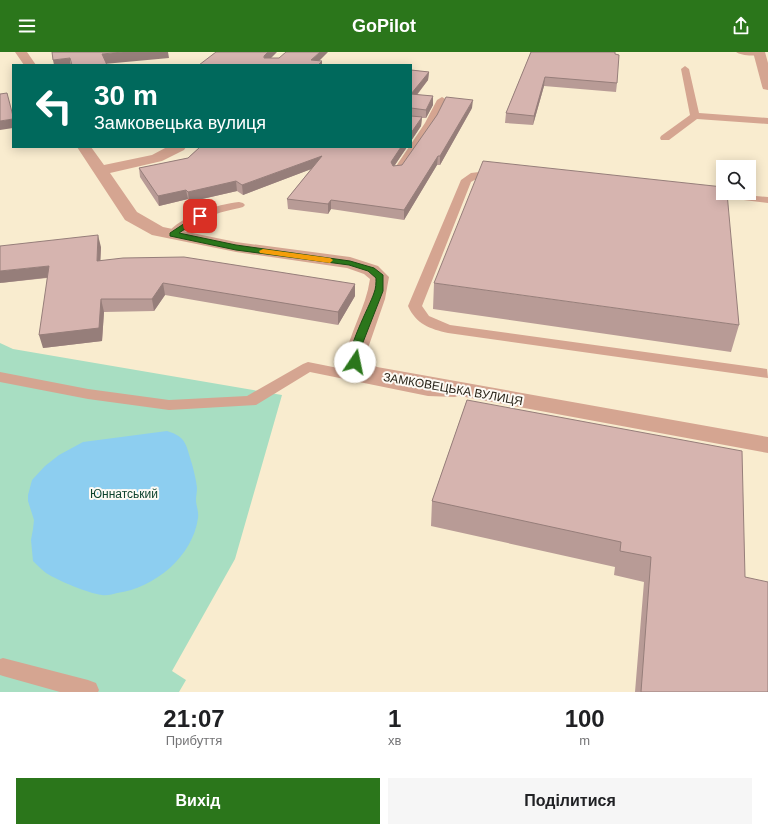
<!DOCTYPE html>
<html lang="uk">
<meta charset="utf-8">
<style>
body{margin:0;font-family:Helvetica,sans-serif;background:#f6f6f6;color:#202124;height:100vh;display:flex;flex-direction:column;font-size:15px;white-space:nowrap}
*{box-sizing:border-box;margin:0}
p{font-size:13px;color:#757577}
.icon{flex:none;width:22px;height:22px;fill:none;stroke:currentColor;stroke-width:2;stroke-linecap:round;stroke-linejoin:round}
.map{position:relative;height:640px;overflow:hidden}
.details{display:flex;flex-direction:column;background:#fff;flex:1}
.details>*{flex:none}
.banner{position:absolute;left:12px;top:12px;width:400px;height:84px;border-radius:0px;box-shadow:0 2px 10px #0003;background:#00695c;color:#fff;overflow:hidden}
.tools{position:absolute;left:716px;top:108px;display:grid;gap:8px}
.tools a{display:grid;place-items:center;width:40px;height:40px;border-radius:0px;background:#fff;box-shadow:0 2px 10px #0003;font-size:20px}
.pin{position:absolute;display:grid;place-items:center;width:34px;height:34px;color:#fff;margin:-17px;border-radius:8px;box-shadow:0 2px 6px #0006}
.me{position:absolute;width:44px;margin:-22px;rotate:11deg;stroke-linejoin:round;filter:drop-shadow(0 0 3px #0008)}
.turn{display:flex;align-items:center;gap:14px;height:84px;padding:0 16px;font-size:18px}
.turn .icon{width:52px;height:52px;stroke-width:2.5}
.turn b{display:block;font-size:28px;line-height:34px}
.eta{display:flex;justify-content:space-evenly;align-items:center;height:68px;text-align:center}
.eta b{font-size:24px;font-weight:700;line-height:28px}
.primary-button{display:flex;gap:8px;margin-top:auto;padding:8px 16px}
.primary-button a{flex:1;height:46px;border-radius:0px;background:#2b761b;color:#fff;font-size:16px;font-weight:700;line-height:46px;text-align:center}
.primary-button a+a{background:#f6f6f6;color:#202124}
header{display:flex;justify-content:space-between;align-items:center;height:52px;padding:0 16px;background:#2b761b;color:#fff;font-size:18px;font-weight:700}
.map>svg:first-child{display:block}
</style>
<header><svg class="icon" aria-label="menu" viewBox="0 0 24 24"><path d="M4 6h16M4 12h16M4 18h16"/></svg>GoPilot<svg class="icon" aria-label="share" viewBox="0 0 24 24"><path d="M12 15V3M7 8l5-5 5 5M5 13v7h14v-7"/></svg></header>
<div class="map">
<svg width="768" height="640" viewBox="0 0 768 640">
<rect width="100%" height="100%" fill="#f9eccf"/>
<path fill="#a8dec2" d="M 0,291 L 13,297 L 282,343 L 235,507 L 172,619 L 186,628 L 179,640 L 0,640 Z"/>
<path fill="#8dcef0" d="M 167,379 C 187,385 186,393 192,412 C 194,420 196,427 197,436 C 197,440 196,444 196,448 C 196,454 199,459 198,466 C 193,504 155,536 117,541 C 113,542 107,544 102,543 C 87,541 59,529 46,521 C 41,517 37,513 33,509 L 31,488 L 33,477 L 34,468 L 28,449 L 28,443 L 32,428 L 45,414 L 59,403 L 83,390 Z"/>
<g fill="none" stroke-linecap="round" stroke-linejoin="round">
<path fill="#d5a591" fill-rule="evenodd" d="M 736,0 L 762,0 L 763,1 C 758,5 741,4 736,0 Z
M 685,14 L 689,17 L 699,61 L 768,66 L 768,72 L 697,67 L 669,88 L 661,88 L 660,86 L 661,84 L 690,63 L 681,17 Z
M 442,45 L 447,48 L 435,71 L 401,122 L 393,122 L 392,120 L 409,95 L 411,95 L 411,92 L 425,71 L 437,48 Z
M 496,118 L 500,119 L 501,121 L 500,123 L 478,126 L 471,130 L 422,254 L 429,264 L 450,273 L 767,317 L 768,326 L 448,281 C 430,277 416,272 408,254 L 461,128 L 471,121 Z
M 707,138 L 723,139 L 723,141 L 768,145 L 768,151 L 703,143 L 701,141 Z
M 239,150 L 243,151 L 245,153 L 243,155 C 223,160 212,161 193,173 C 186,178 178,187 169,185 L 167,182 C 180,164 218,152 239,150 Z
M 308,310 L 428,334 L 460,337 L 463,340 L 460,343 L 455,345 L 428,344 L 310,320 L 256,353 L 169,358 L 88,347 L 0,330 L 0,320 L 88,337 L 169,348 L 247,344 L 303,312 Z
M 3,606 L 88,628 L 96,631 L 99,638 L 98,640 L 60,640 L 3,624 L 0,623 L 0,607 Z"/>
<path fill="#d5a591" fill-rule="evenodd" d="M 15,0 L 27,0 L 36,13 L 24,13 Z
M 77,95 L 91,95 L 104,113 L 152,103 L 167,95 L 186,95 L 184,98 L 162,109 L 110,121 L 137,160 L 163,175 L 236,190 L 350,205 L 378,214 L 389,225 L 385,247 L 367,299 L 366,308 L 377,315 L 768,385 L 768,401 L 362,326 L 347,315 L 344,310 C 349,281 366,256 370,227 L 364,222 L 347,216 L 236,200 L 152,183 L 125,168 Z"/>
<path fill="#d5a591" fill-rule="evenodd" d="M 753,0 L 765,0 L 768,11 L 768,38 L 763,37 L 762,34 Z"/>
</g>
<path fill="#b89b96" d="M 531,0 L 617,31 L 616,40 L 544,34 L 533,73 L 505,71 L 506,61 Z
M 411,18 L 429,20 L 428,28 L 417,43 L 433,44 L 433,53 L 426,66 L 422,66 L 421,74 L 411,89 Z
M 472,56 L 440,113 L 437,113 L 404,168 L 331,157 L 328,162 L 288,157 L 287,147 L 311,117 L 243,143 L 237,139 L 189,150 L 188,147 L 159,154 L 140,125 L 139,116 L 188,106 L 200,95 L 407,95 L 394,114 L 402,113 Z
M 101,195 L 100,208 L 355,232 L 355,244 L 338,273 L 165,243 L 154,259 L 104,260 L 102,289 L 43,296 L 47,226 L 0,231 Z
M 434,231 L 739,273 L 731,300 L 433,257 Z
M 467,348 L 745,525 L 768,640 L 635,640 L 644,530 L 614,523 L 615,515 L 431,474 L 432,449 Z"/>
<path fill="#967e7a" d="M 123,0 L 168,0 L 169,6 L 104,12 L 102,2 Z
M 268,0 L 277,0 L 265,12 L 264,4 Z
M 320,0 L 328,0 L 315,13 L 311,8 Z
M 70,6 L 71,13 L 54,13 L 53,8 Z
M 322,9 L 322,13 L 318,13 Z
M 429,20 L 428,28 L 411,50 L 411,42 Z
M 545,25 L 544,34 L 533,73 L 534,64 Z
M 433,44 L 433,53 L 426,66 L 426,58 Z
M 473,48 L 472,56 L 440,113 L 440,104 Z
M 422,65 L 421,74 L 411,89 L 411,81 Z
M 13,67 L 13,76 L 0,78 L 0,69 Z
M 401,95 L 407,95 L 391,119 L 391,110 Z
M 322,104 L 322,113 L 243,143 L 242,133 Z
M 438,104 L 437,113 L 404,168 L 404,158 Z
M 236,129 L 237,139 L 189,150 L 188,140 Z
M 186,138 L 188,147 L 159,154 L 158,144 Z
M 331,148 L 331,157 L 328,162 L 328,152 Z
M 98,183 L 101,195 L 100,220 L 97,209 Z
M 49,214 L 52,225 L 0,231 L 0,219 Z
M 163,231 L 165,243 L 154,259 L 152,247 Z
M 355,232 L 355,244 L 338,273 L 338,260 Z
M 101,247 L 104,260 L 102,289 L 43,296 L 39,283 Z"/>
<path fill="#d6b4af" stroke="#967e7a" d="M 52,0 L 123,0 L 102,2 L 107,13 L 72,13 L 70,6 L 53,8 Z
M 216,0 L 268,0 L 264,4 L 264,6 L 279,6 L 286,0 L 320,0 L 311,8 L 322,9 L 318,13 L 199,13 Z
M 531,0 L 615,0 L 615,2 L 619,3 L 617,31 L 545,25 L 534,64 L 506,61 Z
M 411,18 L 429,20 L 411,42 Z
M 7,41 L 13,64 L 13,67 L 0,69 L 0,42 Z
M 411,42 L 433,44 L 426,58 L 411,56 Z
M 446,45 L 473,48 L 440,104 L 438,104 L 404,158 L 331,148 L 328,152 L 287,147 L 322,104 L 242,133 L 236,129 L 188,140 L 186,138 L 158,144 L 139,116 L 188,106 L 200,95 L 401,95 L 391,110 L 393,114 L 402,113 L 437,63 Z
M 411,64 L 422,65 L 411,81 Z
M 483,109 L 723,135 L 723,141 L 727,141 L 739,273 L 434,231 Z
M 98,183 L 97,209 L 123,206 L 184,205 L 355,232 L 338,260 L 163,231 L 152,247 L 101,247 L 99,276 L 39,283 L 49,214 L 0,219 L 0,194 Z
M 467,348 L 742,399 L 745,525 L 768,530 L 768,640 L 641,640 L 651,505 L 620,499 L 621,490 L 432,449 Z"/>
<path fill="#2b761b" stroke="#1c4d12" d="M 200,161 L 204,164 L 203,165 L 179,181 L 236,193 L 350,209 L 374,216 L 383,223 L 383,239 L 360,298 L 358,312 L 351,312 C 345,298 369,256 374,241 C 376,236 376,231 376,226 L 368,219 L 349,213 L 236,198 L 170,184 L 170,181 Z"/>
<path fill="#f59e0b" d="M 263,197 L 330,206 L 333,208 L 330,211 L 260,201 L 259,199 Z"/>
<g text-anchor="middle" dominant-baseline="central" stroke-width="4" stroke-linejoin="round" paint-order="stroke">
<g font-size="12" fill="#292419" stroke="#fdfaf4">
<text transform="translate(453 337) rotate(10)">ЗАМКОВЕЦЬКА ВУЛИЦЯ</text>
</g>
<g font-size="12" fill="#0e432e" stroke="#fdfaf4">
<text x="124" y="442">Юннатський</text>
</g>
</g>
</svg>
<div class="tools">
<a><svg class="icon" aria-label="search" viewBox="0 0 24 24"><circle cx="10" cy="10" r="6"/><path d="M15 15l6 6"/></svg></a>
</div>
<div class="pin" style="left:200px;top:164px;background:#d93025"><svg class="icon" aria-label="arrive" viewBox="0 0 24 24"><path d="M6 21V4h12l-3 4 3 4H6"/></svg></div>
<svg class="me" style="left:355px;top:310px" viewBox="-20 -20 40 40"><circle r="19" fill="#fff"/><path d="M0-13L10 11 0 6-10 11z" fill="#2b761b"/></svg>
<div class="banner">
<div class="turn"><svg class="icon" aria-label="left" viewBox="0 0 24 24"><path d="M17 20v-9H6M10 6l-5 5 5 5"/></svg><div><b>30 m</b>Замковецька вулиця</div></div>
</div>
</div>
<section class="details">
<div class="eta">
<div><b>21:07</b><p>Прибуття</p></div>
<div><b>1</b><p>хв</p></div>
<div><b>100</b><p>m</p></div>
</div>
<div class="primary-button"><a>Вихід</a><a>Поділитися</a></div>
</section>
